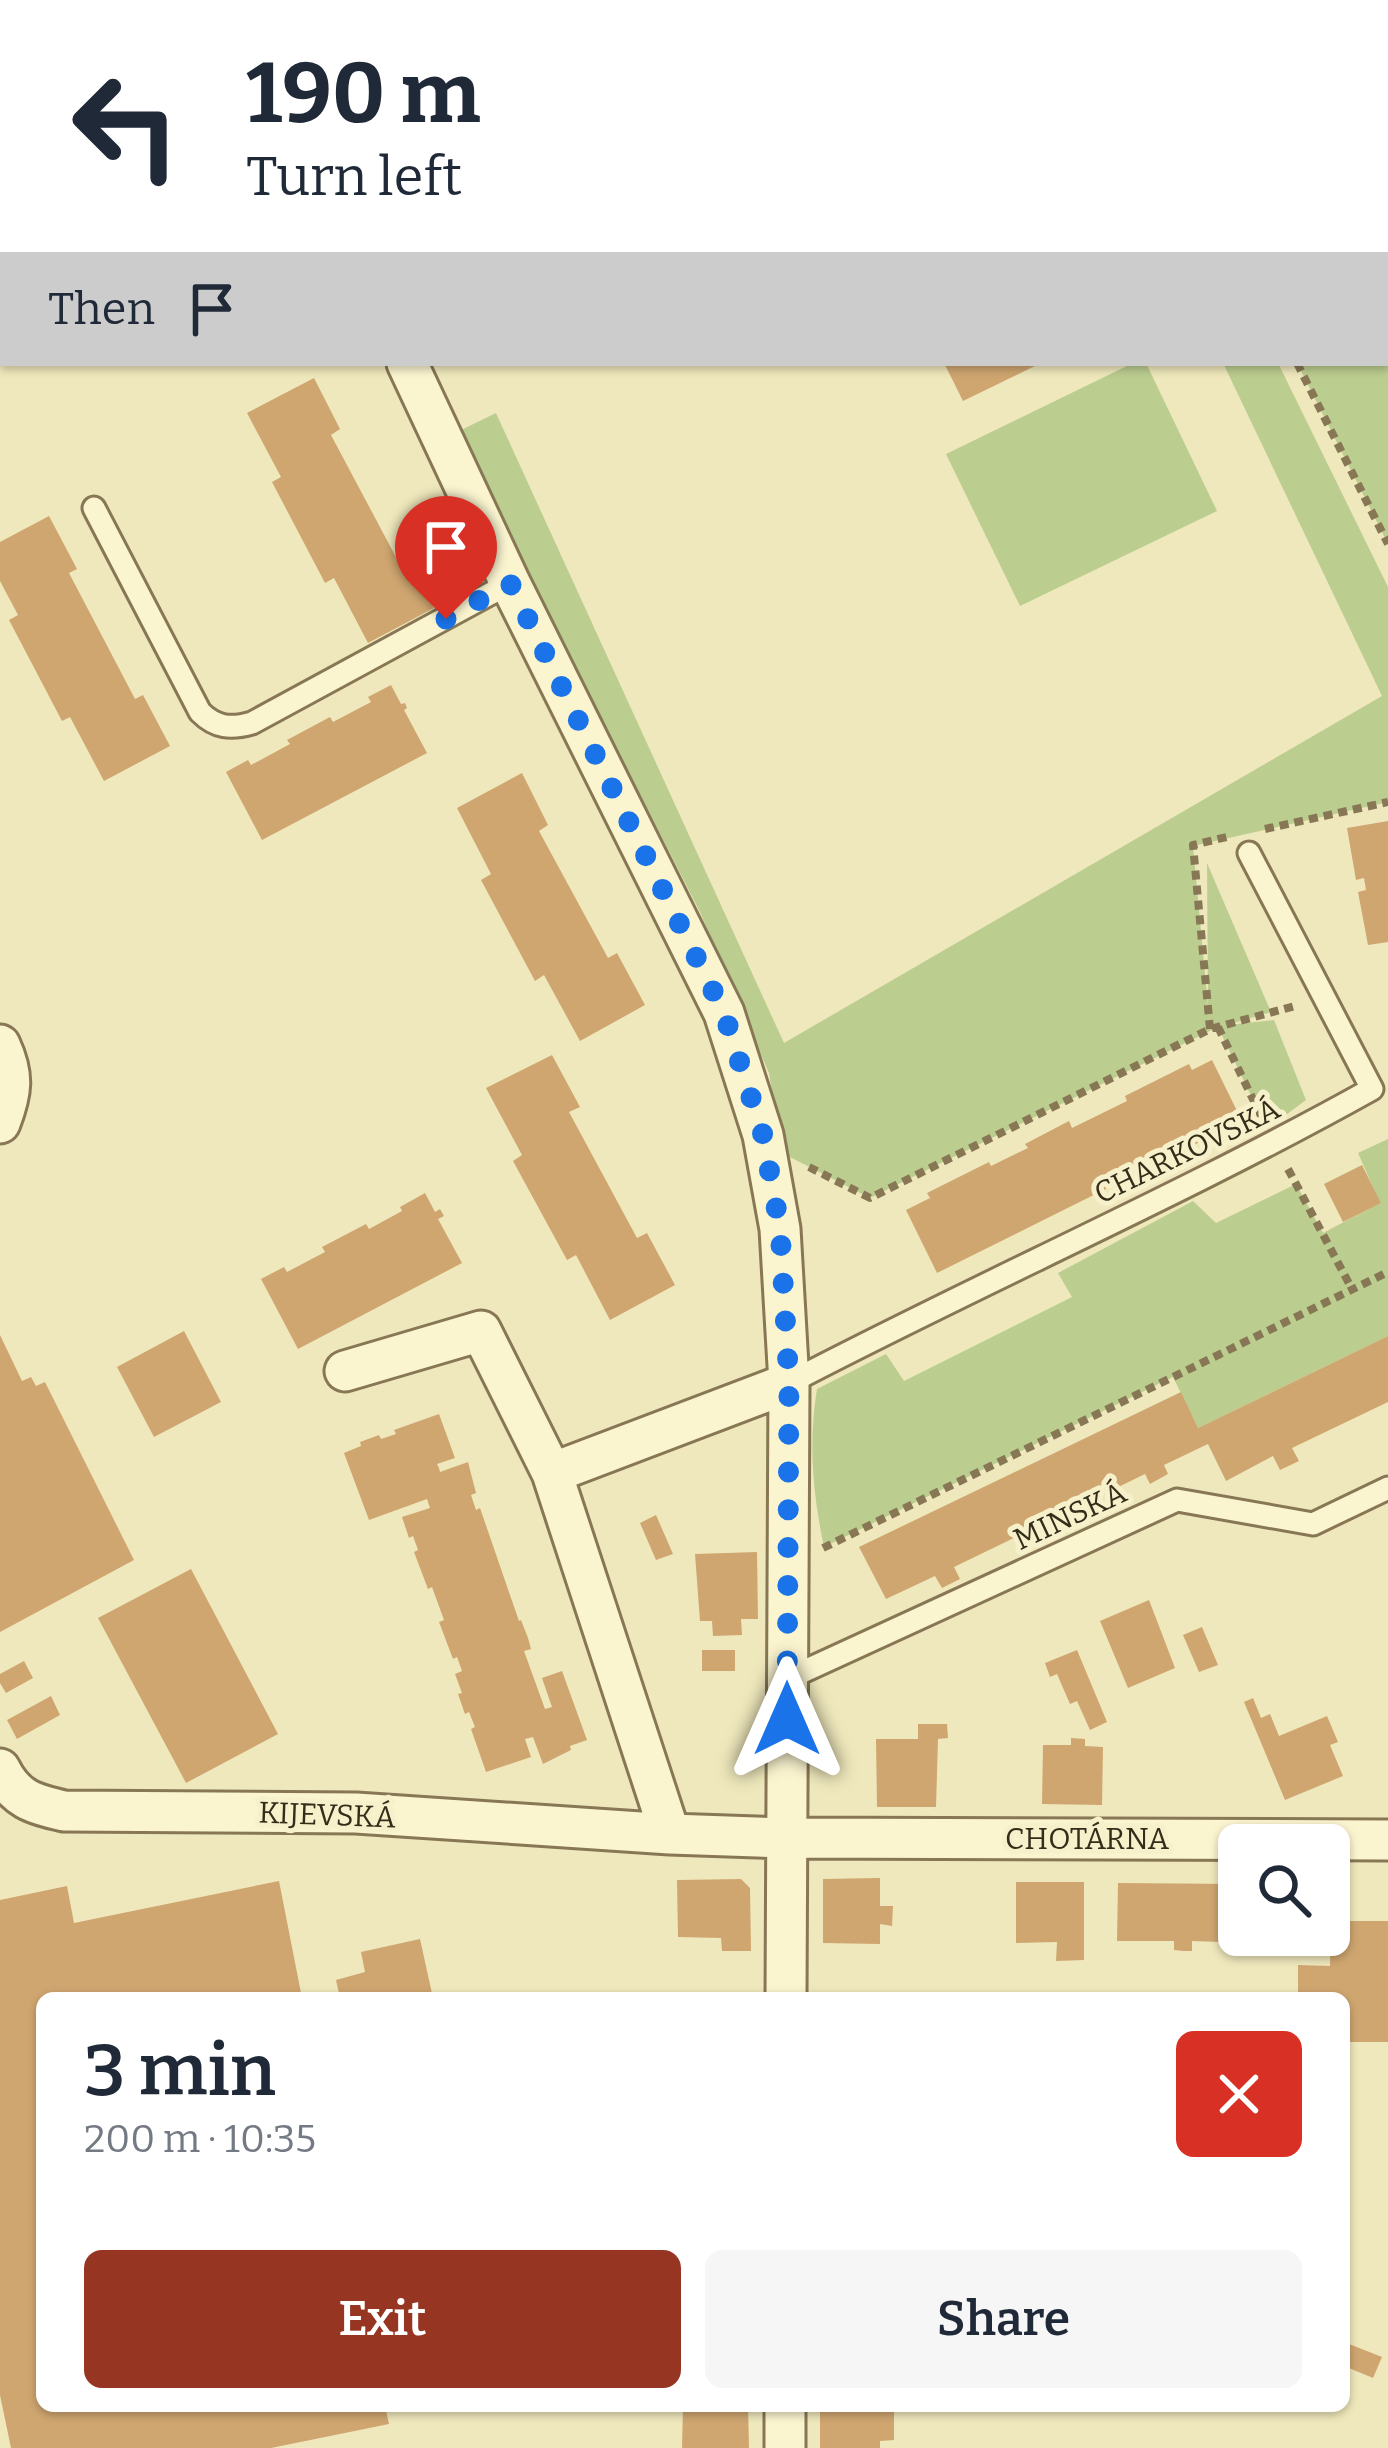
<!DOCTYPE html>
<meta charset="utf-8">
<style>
body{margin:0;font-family:Bitter,serif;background:#f6f6f7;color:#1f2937;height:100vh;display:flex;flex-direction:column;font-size:45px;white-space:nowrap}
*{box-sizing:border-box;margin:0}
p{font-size:39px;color:#747a83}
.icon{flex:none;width:66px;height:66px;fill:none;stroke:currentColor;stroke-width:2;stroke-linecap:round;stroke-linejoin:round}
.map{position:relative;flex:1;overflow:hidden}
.details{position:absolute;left:36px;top:1992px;width:1314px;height:420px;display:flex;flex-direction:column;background:#fff;border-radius:18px;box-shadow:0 3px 9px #0004}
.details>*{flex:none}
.banner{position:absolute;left:0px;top:0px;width:1389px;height:366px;box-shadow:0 3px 9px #0004;background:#fff;color:#1f2937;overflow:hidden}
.controls{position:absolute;left:1218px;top:1824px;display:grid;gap:24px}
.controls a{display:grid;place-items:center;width:132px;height:132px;border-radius:18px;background:#fff;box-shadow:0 3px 9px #0004;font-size:60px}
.pin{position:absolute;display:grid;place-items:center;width:102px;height:102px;color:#fff;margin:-123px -51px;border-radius:50% 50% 50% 0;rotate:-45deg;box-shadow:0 0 12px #0007}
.pin .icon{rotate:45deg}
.me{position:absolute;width:132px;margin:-66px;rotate:0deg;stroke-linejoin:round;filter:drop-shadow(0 0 9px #0008)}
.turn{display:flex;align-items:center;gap:42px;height:252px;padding:0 48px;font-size:54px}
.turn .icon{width:156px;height:156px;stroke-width:2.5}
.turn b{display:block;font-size:84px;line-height:102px}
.then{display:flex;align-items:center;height:114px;padding:0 48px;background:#0003;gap:24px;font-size:45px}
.round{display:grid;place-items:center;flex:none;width:126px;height:126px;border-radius:18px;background:#f6f6f7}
.head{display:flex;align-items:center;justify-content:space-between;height:204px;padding:0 48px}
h1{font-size:72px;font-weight:600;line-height:90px}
.action{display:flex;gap:24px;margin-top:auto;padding:24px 48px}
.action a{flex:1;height:138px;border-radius:18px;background:#973523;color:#fff;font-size:48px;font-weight:600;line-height:138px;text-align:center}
.action a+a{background:#f6f6f7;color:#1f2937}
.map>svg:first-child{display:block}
</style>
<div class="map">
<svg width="1388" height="2448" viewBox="0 0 1388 2448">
<rect width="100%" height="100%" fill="#efe8bc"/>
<path fill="#bccd90" d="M 1386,239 L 1388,243 L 1388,544 L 1297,363 L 1386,363 Z
M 1133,363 L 1146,363 L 1217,511 L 1020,606 L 946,454 Z
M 1223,363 L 1278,363 L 1388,587 L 1388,802 L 1193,846 L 1208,1006 L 1207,863 L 1271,1012 L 1227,1025 L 1274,1020 L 1306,1100 L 1267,1129 L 1218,1027 L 870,1198 L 782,1153 L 769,1073 L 700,912 L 455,433 L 496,413 L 784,1043 L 1382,696 Z
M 1388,1139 L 1388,1336 L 1198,1428 L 1173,1377 L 824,1547 C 813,1495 808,1443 817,1389 L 886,1354 L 904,1381 L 1072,1297 L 1058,1273 L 1193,1201 L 1216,1223 L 1296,1184 L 1323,1233 L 1380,1203 L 1358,1153 Z"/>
<path fill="#cfa670" d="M 944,363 L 1041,363 L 963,401 Z
M 314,378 L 340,429 L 331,435 L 398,561 L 407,556 L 434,608 L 368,643 L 334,578 L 325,583 L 272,482 L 281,477 L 247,413 Z
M 49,516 L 77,569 L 69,573 L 135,699 L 143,695 L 170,746 L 104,781 L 70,717 L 62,721 L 9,620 L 18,615 L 0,581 L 0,542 Z
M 391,685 L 401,704 L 405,703 L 407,708 L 404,710 L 427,753 L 262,840 L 226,772 L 248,760 L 251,765 L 290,744 L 287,740 L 330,717 L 333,722 L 371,702 L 368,697 Z
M 522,773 L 548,825 L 539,831 L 608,958 L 617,953 L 645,1005 L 580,1041 L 544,975 L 535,981 L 481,880 L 491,874 L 457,808 Z
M 1388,821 L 1388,942 L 1368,945 L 1358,892 L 1366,890 L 1364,878 L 1356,880 L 1347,828 Z
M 552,1055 L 580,1107 L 569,1112 L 637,1238 L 647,1233 L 675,1285 L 610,1320 L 576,1255 L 567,1260 L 513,1161 L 522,1155 L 486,1088 Z
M 1212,1060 L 1242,1121 L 937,1273 L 906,1210 L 930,1198 L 927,1193 L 989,1162 L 991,1166 L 1028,1148 L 1025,1144 L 1069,1121 L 1072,1128 L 1127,1101 L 1125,1096 L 1189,1064 L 1192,1070 Z
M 1362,1165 L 1381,1203 L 1343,1222 L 1324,1184 Z
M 425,1193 L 435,1212 L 440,1209 L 444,1216 L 438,1219 L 462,1263 L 298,1349 L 261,1279 L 284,1267 L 287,1272 L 325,1252 L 322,1247 L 366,1224 L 369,1229 L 402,1211 L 400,1207 Z
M 184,1331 L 221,1402 L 154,1437 L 117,1367 Z
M 0,1335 L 22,1381 L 31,1377 L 36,1386 L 45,1382 L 134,1560 L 0,1632 Z
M 1388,1336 L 1388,1402 L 1292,1448 L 1299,1461 L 1280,1470 L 1273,1456 L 1226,1481 L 1208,1444 L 1164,1465 L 1168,1474 L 1150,1484 L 1145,1474 L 1063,1514 L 1068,1524 L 1049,1532 L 1045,1523 L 954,1567 L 960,1579 L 942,1588 L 935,1576 L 886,1599 L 859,1547 L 1181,1392 L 1198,1428 Z
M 439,1414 L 455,1458 L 437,1464 L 439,1468 L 440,1472 L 468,1462 L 476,1493 L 471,1495 L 476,1510 L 480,1508 L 519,1621 L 521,1620 L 528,1638 L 531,1649 L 524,1651 L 545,1709 L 552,1707 L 542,1678 L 562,1671 L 587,1740 L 570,1746 L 571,1750 L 543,1764 L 533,1737 L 525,1739 L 531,1757 L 486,1772 L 471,1729 L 475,1727 L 469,1712 L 465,1714 L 458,1694 L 462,1693 L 455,1674 L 462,1671 L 457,1657 L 453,1659 L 439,1622 L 444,1620 L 432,1587 L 428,1589 L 414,1552 L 418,1550 L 413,1536 L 409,1538 L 402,1517 L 430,1508 L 427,1499 L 369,1520 L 344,1453 L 361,1446 L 360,1442 L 379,1435 L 381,1439 L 396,1434 L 394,1430 Z
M 656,1515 L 673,1554 L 656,1560 L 640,1523 Z
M 757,1552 L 758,1619 L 741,1619 L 742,1635 L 713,1636 L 712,1621 L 700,1621 L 695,1554 Z
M 191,1569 L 278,1734 L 186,1783 L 98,1618 Z
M 1149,1600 L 1175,1668 L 1128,1688 L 1100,1621 Z
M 1202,1627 L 1218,1665 L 1199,1672 L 1183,1635 Z
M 702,1650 L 735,1650 L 735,1671 L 702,1671 Z
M 1077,1650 L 1107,1722 L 1090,1730 L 1077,1701 L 1070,1704 L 1057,1674 L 1050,1677 L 1045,1663 Z
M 24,1661 L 33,1678 L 6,1693 L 0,1683 L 0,1674 Z
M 51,1696 L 60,1715 L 17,1739 L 7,1720 Z
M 1253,1698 L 1261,1718 L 1270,1714 L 1279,1736 L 1327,1716 L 1338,1742 L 1330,1745 L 1343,1776 L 1285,1800 L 1244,1702 Z
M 918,1724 L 947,1724 L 948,1738 L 938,1739 L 936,1807 L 877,1807 L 876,1739 L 918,1739 Z
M 1071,1738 L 1085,1739 L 1085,1746 L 1103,1747 L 1102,1805 L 1042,1804 L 1043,1745 L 1071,1745 Z
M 880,1878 L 880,1906 L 893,1906 L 892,1926 L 880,1924 L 880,1944 L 823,1943 L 823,1879 Z
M 741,1879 L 750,1888 L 751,1951 L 722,1951 L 721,1938 L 678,1937 L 677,1880 Z
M 279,1881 L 302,1998 L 42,1998 L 42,2406 L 385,2406 L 389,2424 L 271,2448 L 11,2448 L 0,2395 L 0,1900 L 67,1886 L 74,1923 Z
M 1016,1882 L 1084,1882 L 1084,1960 L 1056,1961 L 1057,1942 L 1016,1943 Z
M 1118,1883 L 1239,1884 L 1239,1935 L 1248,1935 L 1248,1943 L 1192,1941 L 1192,1951 L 1183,1951 L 1174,1950 L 1174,1941 L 1117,1941 Z
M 1331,1921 L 1388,1921 L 1388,2042 L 1344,2042 L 1344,1998 L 1298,1998 L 1298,1965 L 1330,1966 Z
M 420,1939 L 433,1998 L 340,1998 L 336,1980 L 365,1972 L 361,1952 Z
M 1344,2342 L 1382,2357 L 1373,2378 L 1344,2366 Z
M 683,2406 L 748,2406 L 749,2448 L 682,2448 Z
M 820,2406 L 894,2408 L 894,2440 L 880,2441 L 880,2448 L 820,2448 Z"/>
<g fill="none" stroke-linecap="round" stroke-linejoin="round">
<defs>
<path id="service" d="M 94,508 L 200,712 C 216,728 231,729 252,723 L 510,583
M 789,1383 C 982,1282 1182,1195 1372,1089 L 1249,853
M 787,1679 L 1177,1500 L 1313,1524 L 1388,1488"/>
<path id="minor" d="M 407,363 L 510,583 L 724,1013 L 763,1135 L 780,1229 L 789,1383 L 786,1998
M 0,1045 C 14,1075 12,1092 0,1123
M 345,1371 L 481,1331 L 552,1473 L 670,1834
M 552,1473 L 789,1383
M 0,1769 C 15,1799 33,1804 64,1811 L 356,1813 L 670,1834 L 787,1838 L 1388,1840
M 785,2448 L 785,2406"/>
</defs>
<use href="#service" stroke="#877755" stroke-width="27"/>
<use href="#minor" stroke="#877755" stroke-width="45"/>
<path stroke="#877755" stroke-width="8" stroke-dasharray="9 6" stroke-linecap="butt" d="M 85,0 L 86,3
M 195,0 L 196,3
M 1115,0 L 1117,3
M 1271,0 L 1273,3
M 53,3 L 59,0
M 247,3 L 248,0
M 285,3 L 291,0
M 0,106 L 3,105
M 1386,239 L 1388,243
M 1297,363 L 1388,544
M 1265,829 L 1388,802
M 1218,1027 L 1262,1118
M 1210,1029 L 1193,845 L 1227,837
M 809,1167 L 870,1198 L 1210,1029 L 1295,1006
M 1288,1169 L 1352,1289
M 823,1548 L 1388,1272"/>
<use href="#service" stroke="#faf4cf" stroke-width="21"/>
<use href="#minor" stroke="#faf4cf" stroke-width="39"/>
</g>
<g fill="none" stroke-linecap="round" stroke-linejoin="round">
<path stroke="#1a73e8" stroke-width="21" stroke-dasharray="0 37.8" d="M 446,619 L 510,583 L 724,1013 L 763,1135 L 780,1229 L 789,1382 L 787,1719"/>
</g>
<g text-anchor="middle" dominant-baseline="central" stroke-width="10" stroke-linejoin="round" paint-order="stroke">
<g font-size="30" fill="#352c1a" stroke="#f6f1cb">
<text transform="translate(1187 1151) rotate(-26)">CHARKOVSKÁ</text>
<text transform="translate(1070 1516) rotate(-25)">MINSKÁ</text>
<text transform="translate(327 1815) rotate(2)">KIJEVSKÁ</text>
<text x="1087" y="1839">CHOTÁRNA</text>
</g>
</g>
</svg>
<div class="controls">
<a><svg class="icon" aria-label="search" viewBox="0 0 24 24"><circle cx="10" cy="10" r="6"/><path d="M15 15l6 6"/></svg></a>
</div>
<div class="pin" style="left:446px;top:619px;background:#d93025"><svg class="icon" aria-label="arrive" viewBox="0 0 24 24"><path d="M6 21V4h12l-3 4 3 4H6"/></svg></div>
<svg class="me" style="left:787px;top:1719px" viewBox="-20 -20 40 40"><path d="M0-17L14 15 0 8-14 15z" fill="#1a73e8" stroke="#fff" stroke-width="4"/></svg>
<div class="banner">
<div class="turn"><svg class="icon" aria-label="left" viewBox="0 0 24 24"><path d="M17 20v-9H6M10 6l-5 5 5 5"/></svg><div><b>190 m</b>Turn left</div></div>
<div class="then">Then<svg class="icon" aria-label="arrive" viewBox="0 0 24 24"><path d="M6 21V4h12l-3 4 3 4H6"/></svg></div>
</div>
<section class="details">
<div class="head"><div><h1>3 min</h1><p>200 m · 10:35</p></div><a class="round" style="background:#d93025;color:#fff"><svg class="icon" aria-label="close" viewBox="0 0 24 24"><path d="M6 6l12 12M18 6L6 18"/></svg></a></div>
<div class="action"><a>Exit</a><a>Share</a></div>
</section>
</div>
